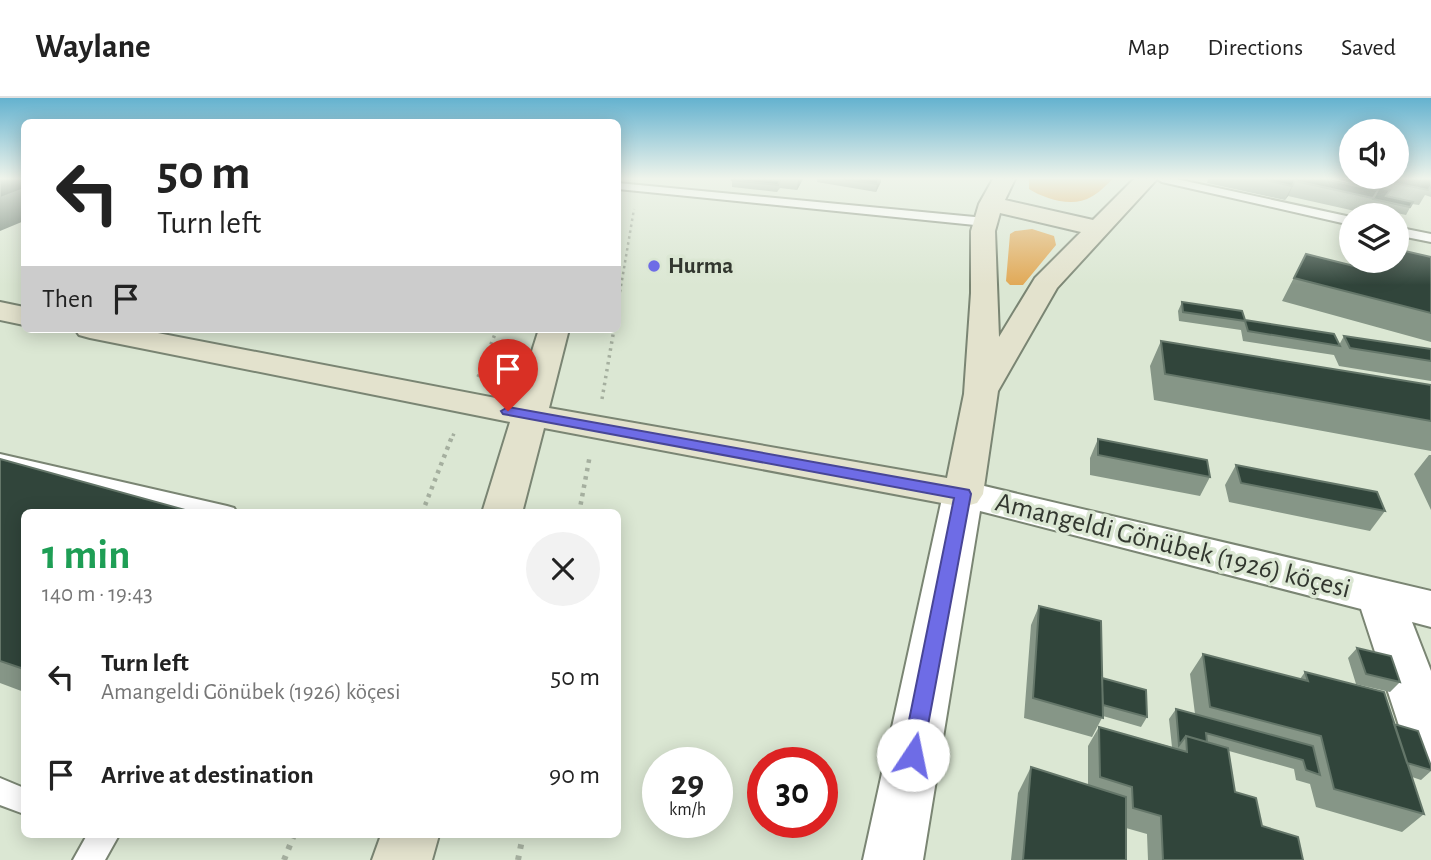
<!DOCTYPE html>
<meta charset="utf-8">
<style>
body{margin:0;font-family:"Alegreya Sans",sans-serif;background:#f2f2f2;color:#222;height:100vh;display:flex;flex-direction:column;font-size:26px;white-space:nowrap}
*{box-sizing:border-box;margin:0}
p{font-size:23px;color:#767676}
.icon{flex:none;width:38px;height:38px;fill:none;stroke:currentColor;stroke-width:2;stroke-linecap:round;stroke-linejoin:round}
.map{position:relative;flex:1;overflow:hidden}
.details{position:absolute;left:21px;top:411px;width:600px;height:329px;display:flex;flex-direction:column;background:#fff;border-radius:10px;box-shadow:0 4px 18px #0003}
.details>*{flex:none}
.banner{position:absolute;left:21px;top:21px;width:600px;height:214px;border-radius:10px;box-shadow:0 4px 18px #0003;background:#fff;color:#222;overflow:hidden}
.buttons{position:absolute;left:1339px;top:21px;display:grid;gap:14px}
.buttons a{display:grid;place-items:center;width:70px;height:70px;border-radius:50%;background:#fff;box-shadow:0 4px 18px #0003;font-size:35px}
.speed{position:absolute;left:642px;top:649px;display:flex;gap:14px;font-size:35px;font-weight:700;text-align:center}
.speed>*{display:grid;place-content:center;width:91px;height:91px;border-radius:50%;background:#fff;box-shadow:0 4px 18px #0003;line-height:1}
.speed small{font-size:18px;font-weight:400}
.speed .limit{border:10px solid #d22;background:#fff;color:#111}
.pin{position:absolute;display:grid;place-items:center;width:60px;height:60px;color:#fff;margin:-72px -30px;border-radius:50% 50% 50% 0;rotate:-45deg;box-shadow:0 0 7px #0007}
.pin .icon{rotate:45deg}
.me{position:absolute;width:77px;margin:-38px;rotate:11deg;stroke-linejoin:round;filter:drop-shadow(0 0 5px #0008)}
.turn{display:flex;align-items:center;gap:24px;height:147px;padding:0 21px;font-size:32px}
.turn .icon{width:91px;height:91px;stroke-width:2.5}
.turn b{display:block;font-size:49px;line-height:60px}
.then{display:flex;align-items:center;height:66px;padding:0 21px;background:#0003;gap:14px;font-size:26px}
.round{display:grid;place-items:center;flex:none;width:74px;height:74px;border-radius:37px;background:#f2f2f2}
.headline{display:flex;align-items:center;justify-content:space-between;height:119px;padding:0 21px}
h1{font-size:42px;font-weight:600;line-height:52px;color:#1e9e55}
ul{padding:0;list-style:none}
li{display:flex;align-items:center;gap:21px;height:98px;padding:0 21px}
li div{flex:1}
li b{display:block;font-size:26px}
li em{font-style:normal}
header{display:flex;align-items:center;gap:42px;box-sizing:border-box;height:98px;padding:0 35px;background:#fff;border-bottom:2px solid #e0e0e0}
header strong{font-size:33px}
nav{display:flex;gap:38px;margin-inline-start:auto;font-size:24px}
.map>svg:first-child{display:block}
</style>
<header>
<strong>Waylane</strong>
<nav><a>Map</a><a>Directions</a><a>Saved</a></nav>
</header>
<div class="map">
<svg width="1431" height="762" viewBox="0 0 1431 762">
<rect width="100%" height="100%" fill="#dbe7d3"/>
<path fill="#e1a957" d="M 1029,81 L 1113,81 C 1106,87 1099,95 1091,99 C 1073,110 1045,101 1029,91 Z
M 1032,131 L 1054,138 L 1056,147 L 1023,187 L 1010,187 L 1006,183 L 1010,136 L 1015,133 Z"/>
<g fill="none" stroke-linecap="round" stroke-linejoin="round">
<defs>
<path id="lane" d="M 1157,81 L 1176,81 L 1351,119 L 1351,127 L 1162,84 Z
M 618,85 L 985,120 L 991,124 L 985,128 L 618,91 Z
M 1396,129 L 1431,136 L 1431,144 L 1396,137 Z
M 0,356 L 227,408 L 234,410 L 237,415 L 197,415 L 0,368 Z
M 0,680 L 24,690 L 24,716 L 0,707 Z
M 87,737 L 119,737 L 105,762 L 73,762 Z"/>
<path id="street" d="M 963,383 L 1431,493 L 1431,529 L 1412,524 L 1431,573 L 1431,667 L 1412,660 L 1404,643 L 1361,511 L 980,413 L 923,762 L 863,762 L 943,396 L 949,387 Z"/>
<path id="secondary" d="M 993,81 L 1015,81 L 1005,102 L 1093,122 L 1134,81 L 1157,81 L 1057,190 L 998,293 L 983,396 L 977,405 L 963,409 L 544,330 L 522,415 L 482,415 L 510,324 L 90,240 L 79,237 L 75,231 L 137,231 L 516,304 L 539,231 L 569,231 L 549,310 L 947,380 L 964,296 L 971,195 L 971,133 L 979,106 ZM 1000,115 L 1081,134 L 1035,180 L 999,239 L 995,133 Z
M 0,204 L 24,209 L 24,227 L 0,222 Z
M 381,737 L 439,737 L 432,762 L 372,762 Z"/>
</defs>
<use href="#lane" stroke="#7a8573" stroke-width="4"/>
<use href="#street" stroke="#7a8573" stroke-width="4"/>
<use href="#secondary" stroke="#7a8573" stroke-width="4"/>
<path stroke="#a5af9f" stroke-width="2.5" stroke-dasharray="2.5 3.5" stroke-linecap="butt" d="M 620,194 L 634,111"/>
<path stroke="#a5af9f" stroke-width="3.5" stroke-dasharray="2.5 4.5" stroke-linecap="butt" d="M 618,206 L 620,192
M 478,279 L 497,231
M 602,301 L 614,231
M 453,338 L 455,332"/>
<path stroke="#a5af9f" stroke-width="4.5" stroke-dasharray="3.5 5" stroke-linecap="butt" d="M 422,415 L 453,336
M 579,415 L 590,357"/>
<path stroke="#a5af9f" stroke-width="6" stroke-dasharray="4.5 7" stroke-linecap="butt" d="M 284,762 L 294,737
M 518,762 L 523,737"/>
<use href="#lane" fill="#fff" fill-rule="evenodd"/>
<use href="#street" fill="#fff" fill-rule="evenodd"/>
<use href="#secondary" fill="#e3e2cd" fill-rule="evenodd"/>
</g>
<path fill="#869687" d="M 732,81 L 803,81 L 797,92 L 780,90 L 777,94 L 732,89 Z
M 817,81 L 881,81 L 876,94 L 817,84 Z
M 1208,81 L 1325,81 L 1347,86 L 1348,84 L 1339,82 L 1340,81 L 1431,81 L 1431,99 L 1425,97 L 1419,107 L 1412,106 L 1406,117 L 1368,109 L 1364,115 L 1288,98 L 1285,102 L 1207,85 Z
M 1306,156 L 1369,172 L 1374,163 L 1396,163 L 1431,159 L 1431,244 L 1282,203 Z
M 1182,204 L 1245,222 L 1339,247 L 1344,238 L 1431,251 L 1431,283 L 1339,268 L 1334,257 L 1243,243 L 1241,232 L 1179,223 L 1178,213 Z
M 1161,243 L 1431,287 L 1431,353 L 1154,302 L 1150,268 Z
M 1098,341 L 1210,379 L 1200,398 L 1090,377 L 1090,360 Z
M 1429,357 L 1431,357 L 1431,412 L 1414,376 Z
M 0,361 L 24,415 L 24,594 L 0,585 Z
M 1236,367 L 1385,413 L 1370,433 L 1229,404 L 1225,387 Z
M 1039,508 L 1102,580 L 1147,619 L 1141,629 L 1103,618 L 1092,639 L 1024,620 L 1031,527 Z
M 1357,550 L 1400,584 L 1390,594 L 1356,586 L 1348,560 Z
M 1203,556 L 1300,581 L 1305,574 L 1394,626 L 1431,668 L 1431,673 L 1421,682 L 1412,679 L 1424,716 L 1402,734 L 1316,709 L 1310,686 L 1296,682 L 1294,671 L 1229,653 L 1235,694 L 1262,728 L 1303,762 L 1148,762 L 1147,736 L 1126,730 L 1126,762 L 1011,762 L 1018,695 L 1031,669 L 1088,687 L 1088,648 L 1099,629 L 1172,649 L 1169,621 L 1176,611 L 1195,616 L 1190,576 Z"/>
<path fill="#647669" d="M 798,81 L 803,81 L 797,92 Z
M 879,81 L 881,81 L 881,84 L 876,94 L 877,86 Z
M 1295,83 L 1288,98 L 1285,102 L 1292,88 Z
M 24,91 L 24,123 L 0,133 L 0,100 Z"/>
<path fill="#31453b" stroke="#647669" stroke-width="2" d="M 0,81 L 24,81 L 24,91 L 0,100 Z
M 732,81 L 764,81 L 780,82 L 778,87 L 732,82 Z
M 844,81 L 879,81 L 877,86 Z
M 1261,81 L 1324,81 L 1378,92 L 1373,100 L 1295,83 L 1292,88 Z
M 1350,81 L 1364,81 L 1361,86 L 1390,92 L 1386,98 L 1413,104 L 1410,109 L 1373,101 L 1378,92 L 1351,87 L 1353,84 L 1348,83 Z
M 1374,81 L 1431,81 L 1431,88 L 1428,92 Z
M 1396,151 L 1431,159 L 1431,215 L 1294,180 L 1306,156 L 1374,173 L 1378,163 L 1396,163 Z
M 1182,204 L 1242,213 L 1245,222 L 1334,236 L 1340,248 L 1248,233 L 1245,223 L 1183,214 Z
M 1344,238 L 1431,251 L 1431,263 L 1350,250 Z
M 1161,243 L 1431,287 L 1431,323 L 1165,276 Z
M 1098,341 L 1207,362 L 1210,379 L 1098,357 Z
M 0,361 L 196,415 L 24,415 L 24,571 L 0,563 Z
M 1236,367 L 1377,394 L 1385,413 L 1241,385 Z
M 1039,508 L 1101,523 L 1103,620 L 1033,600 Z
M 1357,550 L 1391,558 L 1400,584 L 1366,576 Z
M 1203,556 L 1308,583 L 1305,574 L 1384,594 L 1424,716 L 1334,691 L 1321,638 L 1210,609 Z
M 1102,580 L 1146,592 L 1147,619 L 1103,607 Z
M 1176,611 L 1313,648 L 1320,677 L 1306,672 L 1303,662 L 1206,635 L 1207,644 L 1186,638 L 1179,647 Z
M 1394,626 L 1418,633 L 1431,668 L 1431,672 L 1407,665 Z
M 1099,629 L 1187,654 L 1186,638 L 1228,650 L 1235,694 L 1256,700 L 1262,728 L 1298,739 L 1303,762 L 1163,762 L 1161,718 L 1133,710 L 1132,689 L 1100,679 Z
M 1031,669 L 1126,699 L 1126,762 L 1023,762 Z"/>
<linearGradient id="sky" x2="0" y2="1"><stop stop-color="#64b2cf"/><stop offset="0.43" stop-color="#eff4eb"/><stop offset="1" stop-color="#eff4eb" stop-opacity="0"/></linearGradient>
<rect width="1431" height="187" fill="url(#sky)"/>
<path fill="#6e6ce6" stroke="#484696" stroke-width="2" d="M 508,309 L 969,392 L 971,396 L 921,665 L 913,668 L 905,665 L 902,657 L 954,400 L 503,316 L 501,313 Z"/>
<circle fill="#6e6ce6" stroke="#dbe7d3" stroke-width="2.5" cx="654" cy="168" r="7"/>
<g text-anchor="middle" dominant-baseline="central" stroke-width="7" stroke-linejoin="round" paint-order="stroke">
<g font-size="23" font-weight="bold" fill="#32372f" stroke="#dbe7d3" text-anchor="start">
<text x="668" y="168">Hurma</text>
</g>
<g font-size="28" fill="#32372f" stroke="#dbe7d3">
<text transform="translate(1173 448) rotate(14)">Amangeldi Gönübek (1926) köçesi</text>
</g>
</g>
</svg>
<div class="buttons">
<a><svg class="icon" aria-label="sound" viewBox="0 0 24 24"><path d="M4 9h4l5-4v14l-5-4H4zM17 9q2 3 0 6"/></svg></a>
<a><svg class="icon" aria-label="layers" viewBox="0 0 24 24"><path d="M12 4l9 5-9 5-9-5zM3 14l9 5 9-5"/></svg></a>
</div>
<div class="speed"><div>29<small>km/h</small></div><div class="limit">30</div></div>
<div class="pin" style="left:508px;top:313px;background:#d93025"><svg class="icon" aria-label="arrive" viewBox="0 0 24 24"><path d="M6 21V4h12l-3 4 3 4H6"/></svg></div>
<svg class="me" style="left:913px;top:657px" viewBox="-20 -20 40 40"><circle r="19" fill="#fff"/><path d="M0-13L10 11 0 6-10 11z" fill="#6e6ce6"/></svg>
<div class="banner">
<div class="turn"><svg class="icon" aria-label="left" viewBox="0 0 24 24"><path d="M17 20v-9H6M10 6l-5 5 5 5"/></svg><div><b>50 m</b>Turn left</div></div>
<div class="then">Then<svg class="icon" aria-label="arrive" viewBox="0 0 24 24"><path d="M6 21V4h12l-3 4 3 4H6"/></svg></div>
</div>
<section class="details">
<div class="headline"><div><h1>1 min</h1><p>140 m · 19:43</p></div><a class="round"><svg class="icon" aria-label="close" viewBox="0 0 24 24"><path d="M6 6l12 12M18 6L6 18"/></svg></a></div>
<ul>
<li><svg class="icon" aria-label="left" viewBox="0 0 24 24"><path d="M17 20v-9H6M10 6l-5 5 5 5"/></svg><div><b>Turn left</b><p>Amangeldi Gönübek (1926) köçesi</p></div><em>50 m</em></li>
<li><svg class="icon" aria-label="arrive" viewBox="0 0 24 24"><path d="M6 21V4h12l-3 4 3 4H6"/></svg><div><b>Arrive at destination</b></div><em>90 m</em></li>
</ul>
</section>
</div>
